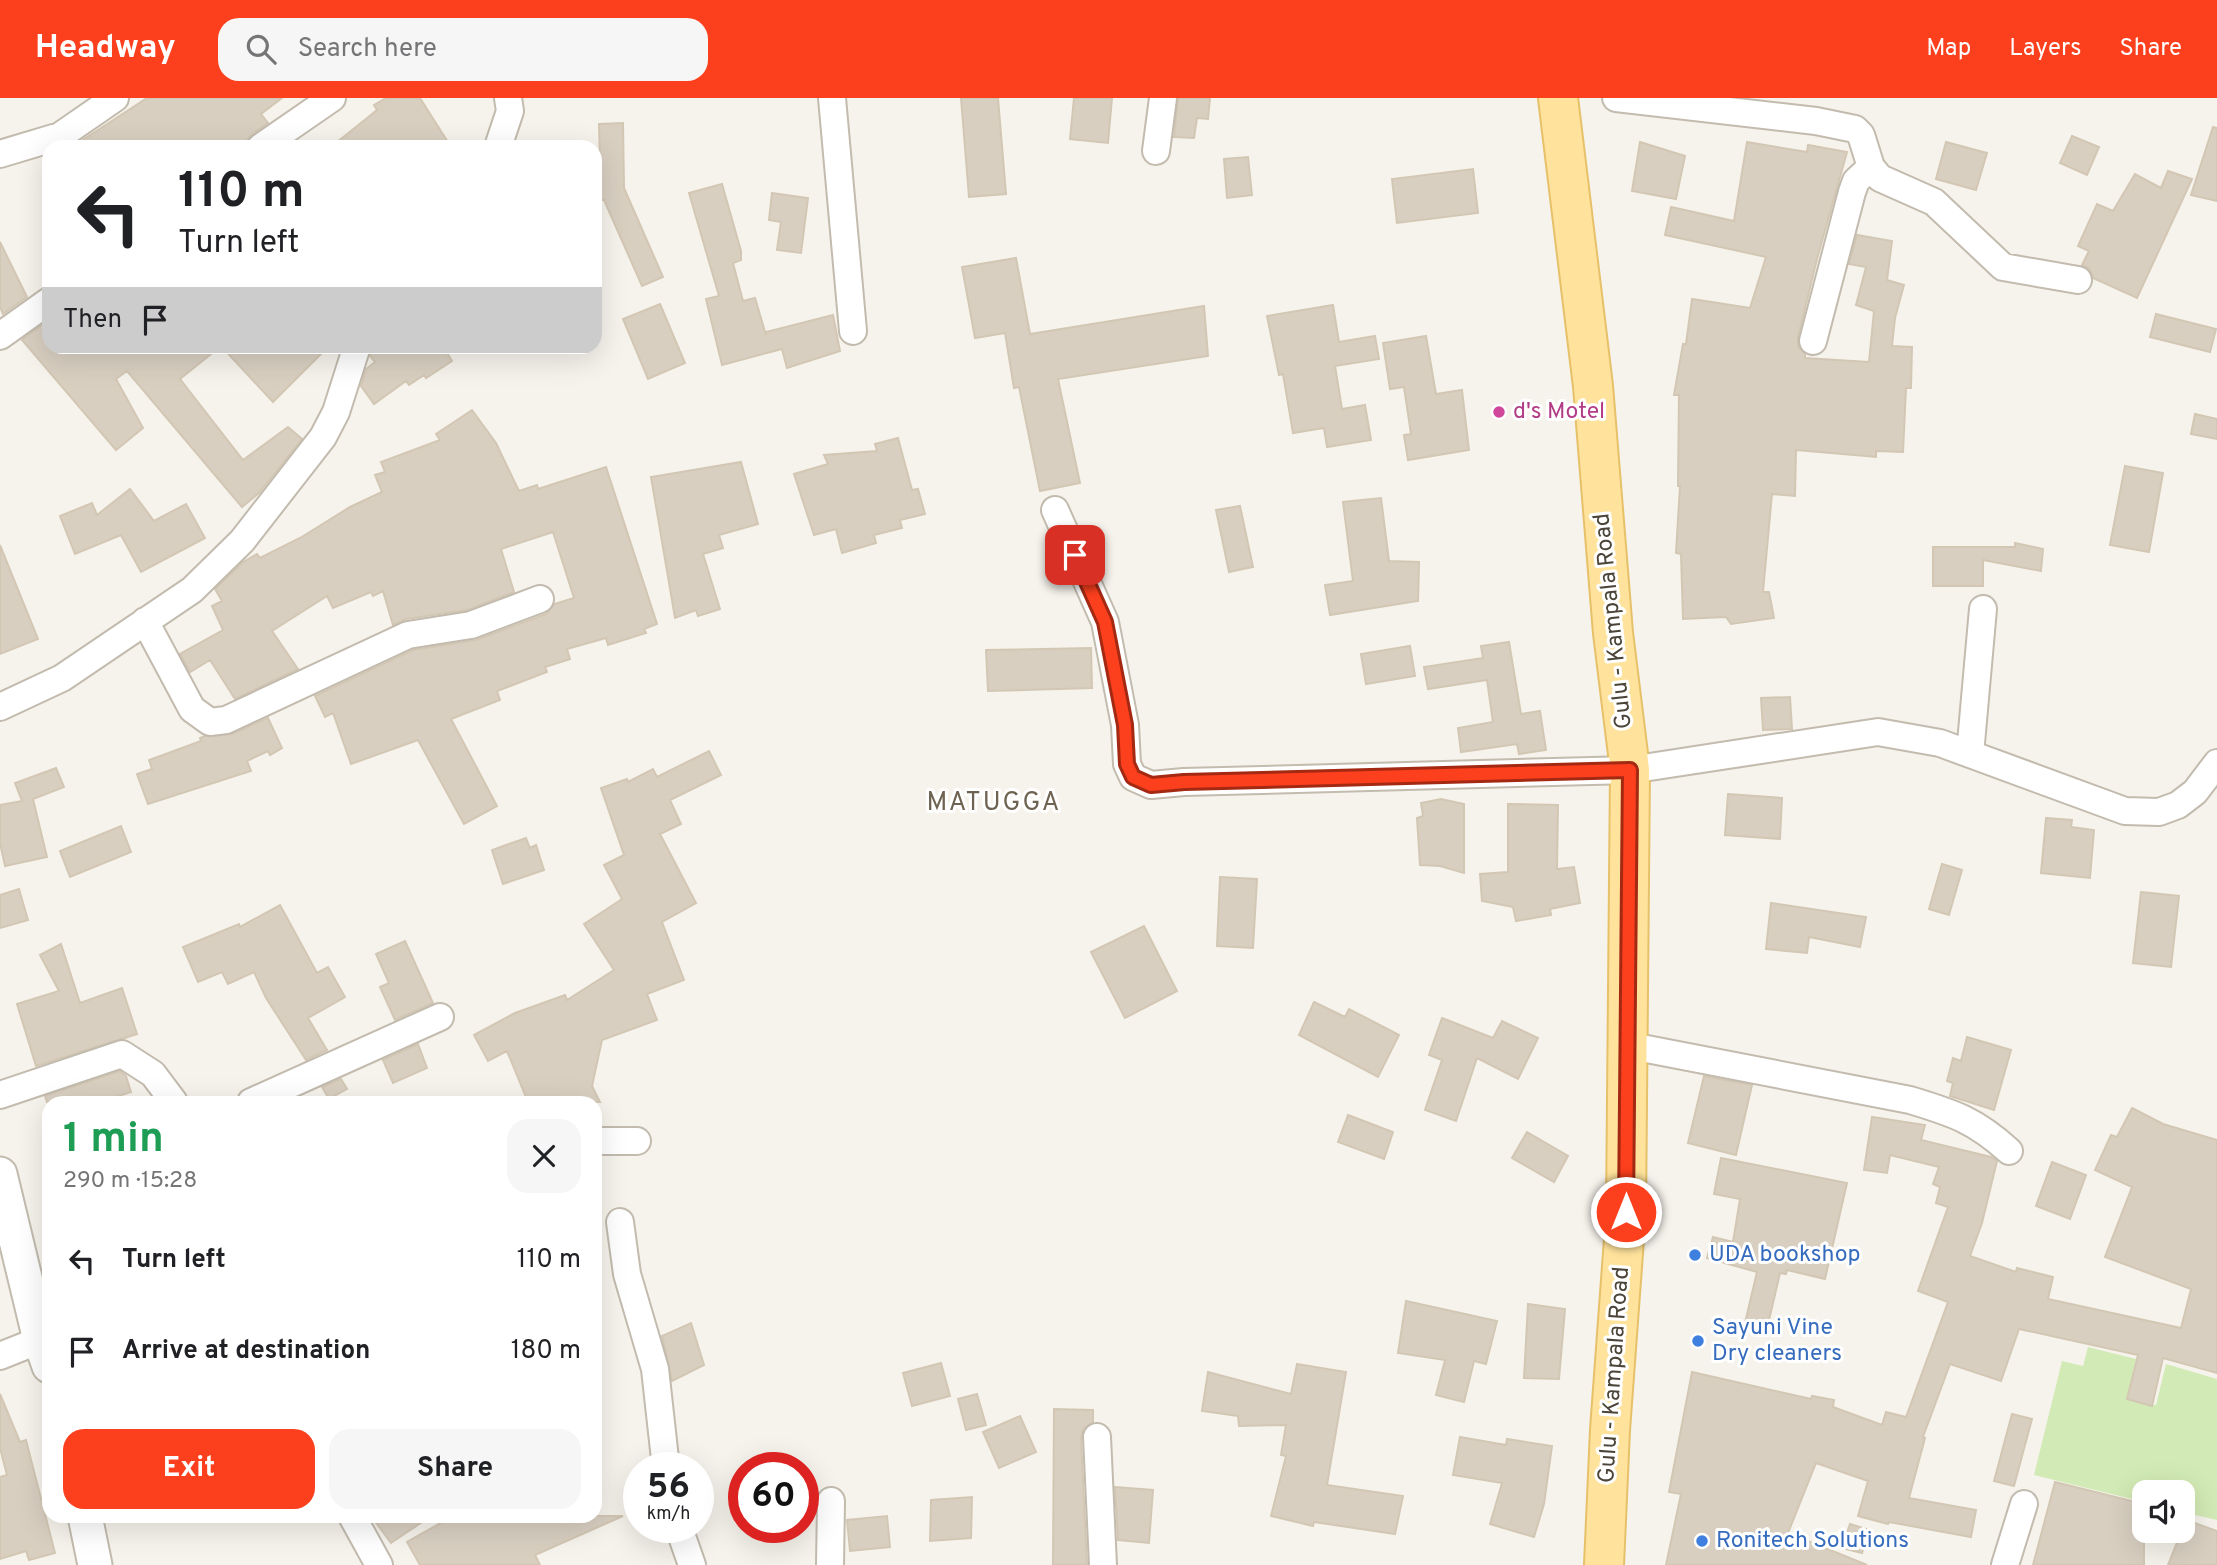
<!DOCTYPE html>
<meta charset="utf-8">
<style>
body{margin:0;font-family:Overpass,sans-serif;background:#f6f6f6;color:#202124;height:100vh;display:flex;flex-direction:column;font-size:26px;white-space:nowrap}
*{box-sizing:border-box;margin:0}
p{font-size:23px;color:#757577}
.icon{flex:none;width:38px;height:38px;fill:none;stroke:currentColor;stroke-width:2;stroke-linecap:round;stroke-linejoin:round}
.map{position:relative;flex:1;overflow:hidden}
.panel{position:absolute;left:42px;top:998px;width:560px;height:427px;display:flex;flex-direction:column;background:#fff;border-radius:21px;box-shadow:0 7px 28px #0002}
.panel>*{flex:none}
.banner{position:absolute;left:42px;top:42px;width:560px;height:214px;border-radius:21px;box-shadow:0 7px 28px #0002;background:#fff;color:#202124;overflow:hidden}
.controls{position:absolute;left:2132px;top:1382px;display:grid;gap:14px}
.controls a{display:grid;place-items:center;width:63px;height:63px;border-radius:14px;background:#fff;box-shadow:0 7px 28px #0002;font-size:35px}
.speed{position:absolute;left:623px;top:1354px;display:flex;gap:14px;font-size:35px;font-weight:700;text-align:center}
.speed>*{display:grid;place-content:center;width:91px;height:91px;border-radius:50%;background:#fff;box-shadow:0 7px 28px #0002;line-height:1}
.speed small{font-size:18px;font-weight:400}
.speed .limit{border:10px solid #d22;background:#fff;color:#111}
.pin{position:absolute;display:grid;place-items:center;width:60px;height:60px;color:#fff;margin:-30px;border-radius:14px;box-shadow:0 4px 10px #0006}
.me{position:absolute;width:77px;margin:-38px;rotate:0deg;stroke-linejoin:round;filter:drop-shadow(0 0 5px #0008)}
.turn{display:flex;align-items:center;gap:24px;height:147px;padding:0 21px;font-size:32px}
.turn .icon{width:91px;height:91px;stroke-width:2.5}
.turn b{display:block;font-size:49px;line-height:60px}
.then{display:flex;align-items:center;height:66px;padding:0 21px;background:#0003;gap:14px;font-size:26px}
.round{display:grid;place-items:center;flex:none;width:74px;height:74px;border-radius:21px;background:#f6f6f6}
.summary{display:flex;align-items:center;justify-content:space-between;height:119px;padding:0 21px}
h1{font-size:42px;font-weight:700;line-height:52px;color:#1e9e55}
.cta{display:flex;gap:14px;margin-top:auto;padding:14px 21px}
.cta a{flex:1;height:80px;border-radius:21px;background:#fc3f1d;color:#fff;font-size:28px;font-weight:700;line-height:80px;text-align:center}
.cta a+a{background:#f6f6f6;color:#202124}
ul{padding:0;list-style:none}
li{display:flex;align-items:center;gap:21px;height:91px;padding:0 21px}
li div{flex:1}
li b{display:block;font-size:26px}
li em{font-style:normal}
header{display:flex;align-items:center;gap:42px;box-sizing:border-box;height:98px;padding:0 35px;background:#fc3f1d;color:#fff}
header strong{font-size:33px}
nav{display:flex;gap:38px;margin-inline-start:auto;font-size:24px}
.search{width:490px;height:63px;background:#f6f6f6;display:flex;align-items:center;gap:18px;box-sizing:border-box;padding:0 24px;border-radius:21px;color:#757577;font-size:26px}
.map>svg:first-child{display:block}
</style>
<header>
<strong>Headway</strong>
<div class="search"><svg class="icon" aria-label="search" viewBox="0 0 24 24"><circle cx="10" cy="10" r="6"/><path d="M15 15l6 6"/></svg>Search here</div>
<nav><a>Map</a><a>Layers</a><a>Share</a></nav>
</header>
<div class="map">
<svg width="2217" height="1467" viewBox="0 0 2217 1467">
<rect width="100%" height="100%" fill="#f6f3ec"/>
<path fill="#d2eab5" d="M 2088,1249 L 2136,1261 L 2127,1301 L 2156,1307 L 2166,1266 L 2217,1281 L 2217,1422 L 2182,1414 L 2182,1395 L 2144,1395 L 2144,1404 L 2034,1377 L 2062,1263 L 2083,1268 Z"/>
<path fill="#d8cfc1" stroke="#d3c7b4" stroke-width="2" d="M 147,0 L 282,0 L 261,16 L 268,25 L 252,36 L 241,49 L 72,49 Z
M 386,0 L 420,0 L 451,49 L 331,49 L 377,12 L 374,7 Z
M 961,0 L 998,0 L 1006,96 L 969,99 Z
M 1074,0 L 1112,0 L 1108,45 L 1070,41 Z
M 1178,0 L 1210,0 L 1208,21 L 1197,20 L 1194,40 L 1174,39 Z
M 623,25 L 624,90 L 663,179 L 642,188 L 604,102 L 601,102 L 599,26 Z
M 2213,29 L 2217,30 L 2217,103 L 2191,97 Z
M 2072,38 L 2099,49 L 2087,77 L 2060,65 Z
M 1640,44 L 1685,58 L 1676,101 L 1632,93 Z
M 1747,44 L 1807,54 L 1808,47 L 1847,54 L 1817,161 L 1798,239 L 1798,248 L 1805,256 L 1805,260 L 1869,264 L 1874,213 L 1856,207 L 1866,169 L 1849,166 L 1857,137 L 1892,143 L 1887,182 L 1904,187 L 1895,220 L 1892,248 L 1912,249 L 1911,290 L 1906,290 L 1903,354 L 1876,353 L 1876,359 L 1796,352 L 1795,398 L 1772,396 L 1763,494 L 1769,494 L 1774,520 L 1731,526 L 1726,519 L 1683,521 L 1681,456 L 1676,455 L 1680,388 L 1678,388 L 1679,297 L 1674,297 L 1683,246 L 1686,246 L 1692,201 L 1750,210 L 1766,159 L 1665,137 L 1671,109 L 1734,123 Z
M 1946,44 L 1987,55 L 1976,92 L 1936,81 Z
M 1248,59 L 1252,97 L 1227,100 L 1224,61 Z
M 1473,71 L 1478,115 L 1397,125 L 1392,81 Z
M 2168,73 L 2192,81 L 2137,200 L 2093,180 L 2089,170 L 2082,167 L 2089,153 L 2078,148 L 2097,106 L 2113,113 L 2135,76 L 2161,90 Z
M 722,86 L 741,153 L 741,162 L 733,165 L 743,203 L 755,200 L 766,237 L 766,234 L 833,217 L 840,253 L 787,270 L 782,251 L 722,267 L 706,201 L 719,198 L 689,95 Z
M 772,95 L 808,100 L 801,155 L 777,152 L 781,124 L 769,122 Z
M 0,144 L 27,199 L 3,216 L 0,209 Z
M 1016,160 L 1030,236 L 1204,208 L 1208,258 L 1058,281 L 1080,385 L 1040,393 L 1019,289 L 1014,290 L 1005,235 L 975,240 L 962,169 Z
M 660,206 L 685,265 L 648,281 L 623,221 Z
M 1333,207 L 1339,244 L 1375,238 L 1379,261 L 1335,268 L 1342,311 L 1365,307 L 1371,342 L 1327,349 L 1324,330 L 1293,335 L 1283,276 L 1279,277 L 1267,218 Z
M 2156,216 L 2216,231 L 2210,254 L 2150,239 Z
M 49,222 L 49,248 L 221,248 L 180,281 L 243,362 L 288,329 L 302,341 L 259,395 L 242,409 L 127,273 L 116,281 L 143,330 L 116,352 L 22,242 Z
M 1426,238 L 1436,296 L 1462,292 L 1469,352 L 1408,362 L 1404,337 L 1411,336 L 1404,289 L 1390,291 L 1383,245 Z
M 221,248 L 329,248 L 273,304 Z
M 372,248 L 443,248 L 452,263 L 426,280 L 424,277 L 409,287 L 406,283 L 374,306 L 361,288 L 366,271 L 375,264 L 370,258 Z
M 472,312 L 496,345 L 519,393 L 537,387 L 538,391 L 606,369 L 657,526 L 644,531 L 646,535 L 608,547 L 606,540 L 567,551 L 570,561 L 545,569 L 547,574 L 497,593 L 500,602 L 451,621 L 497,708 L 464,726 L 418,642 L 351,666 L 333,615 L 325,619 L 315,598 L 413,552 L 476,542 L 546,516 L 554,506 L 574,500 L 553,434 L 501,451 L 514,494 L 467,512 L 406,521 L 393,527 L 383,493 L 373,498 L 371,494 L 333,510 L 327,498 L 272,533 L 298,571 L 235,601 L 210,562 L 190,574 L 180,556 L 223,532 L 212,508 L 222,503 L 215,491 L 243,464 L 257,456 L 260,460 L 300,440 L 350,409 L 382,394 L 375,377 L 385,374 L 381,364 L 440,342 L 436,336 Z
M 2195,316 L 2217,321 L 2217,341 L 2191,336 Z
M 898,340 L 912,392 L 918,391 L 925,416 L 900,422 L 902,430 L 874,437 L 876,445 L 842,455 L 836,431 L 814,437 L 794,376 L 828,366 L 824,357 L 877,353 L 875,346 Z
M 741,364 L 758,426 L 719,437 L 723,450 L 703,456 L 720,511 L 698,518 L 696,512 L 675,520 L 651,379 Z
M 2125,368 L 2163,375 L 2149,454 L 2110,447 Z
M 130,391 L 154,423 L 186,406 L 205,440 L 141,474 L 121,437 L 75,456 L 60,418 L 92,405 L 97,417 Z
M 1381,400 L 1389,463 L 1419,464 L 1418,503 L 1330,517 L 1325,487 L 1353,483 L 1343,404 Z
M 1240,408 L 1253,469 L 1229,474 L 1216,412 Z
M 2015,445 L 2043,451 L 2041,473 L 1983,462 L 1983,488 L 1933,488 L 1933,449 L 2015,449 Z
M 0,447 L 38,541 L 0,556 Z
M 1509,544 L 1521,616 L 1540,613 L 1546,652 L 1519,656 L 1517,646 L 1461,654 L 1458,630 L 1493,624 L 1487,582 L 1428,591 L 1424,569 L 1483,560 L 1481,548 Z
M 1410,548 L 1415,578 L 1366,586 L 1361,556 Z
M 1091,550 L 1092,590 L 988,593 L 986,552 Z
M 1790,599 L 1792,631 L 1763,632 L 1761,600 Z
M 268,620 L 282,650 L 270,657 L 268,653 L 247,663 L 251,673 L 148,706 L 137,676 L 152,671 L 149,662 L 201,643 L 200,640 L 205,638 L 232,636 Z
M 709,653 L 721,677 L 670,702 L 681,726 L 660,736 L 696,805 L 662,824 L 684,882 L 647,896 L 657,922 L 602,942 L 592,988 L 600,1004 L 528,1004 L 507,953 L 488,963 L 474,937 L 515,915 L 565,897 L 567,902 L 614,872 L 584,826 L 622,801 L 604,767 L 624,757 L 601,690 L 627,681 L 628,684 L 653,671 L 657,679 Z
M 56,670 L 64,689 L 33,701 L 47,759 L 5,768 L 0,745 L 0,707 L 22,703 L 15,685 Z
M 1728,696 L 1782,700 L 1780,741 L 1725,737 Z
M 1441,701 L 1464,706 L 1464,775 L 1440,768 L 1420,767 L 1417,720 L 1423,718 L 1421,705 Z
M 1508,706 L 1558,707 L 1557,771 L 1574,769 L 1580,805 L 1550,811 L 1551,817 L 1516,823 L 1513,809 L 1482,803 L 1480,776 L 1508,774 Z
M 2046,720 L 2072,722 L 2071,729 L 2094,732 L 2090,780 L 2041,775 Z
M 121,728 L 131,754 L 70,779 L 60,753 Z
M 526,740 L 530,750 L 536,747 L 544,772 L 503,786 L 492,752 Z
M 1942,766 L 1962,772 L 1949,817 L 1929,811 Z
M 1220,779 L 1257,781 L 1253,850 L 1217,848 Z
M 19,791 L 28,822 L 0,830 L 0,797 Z
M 2141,794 L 2179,798 L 2171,869 L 2133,865 Z
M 1771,805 L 1866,819 L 1860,849 L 1809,839 L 1807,855 L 1766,851 Z
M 280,807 L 317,875 L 328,869 L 345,899 L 308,920 L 327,952 L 306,962 L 266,900 L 254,874 L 228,886 L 222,874 L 198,884 L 183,849 L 239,826 L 240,829 Z
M 1144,828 L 1177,893 L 1125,920 L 1091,854 Z
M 405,843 L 433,905 L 395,922 L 380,889 L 389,885 L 376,856 Z
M 61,846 L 80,905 L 122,890 L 137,936 L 36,968 L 17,906 L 59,893 L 40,857 Z
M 1314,904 L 1345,919 L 1349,911 L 1399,937 L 1378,979 L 1299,937 Z
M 1442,920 L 1493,940 L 1502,923 L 1538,940 L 1518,981 L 1477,960 L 1456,1023 L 1425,1012 L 1442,962 L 1429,957 Z
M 1967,939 L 2011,952 L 1994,1012 L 1950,998 L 1953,985 L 1947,983 L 1953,960 L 1961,963 Z
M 418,946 L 427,970 L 393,985 L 383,962 Z
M 120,973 L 126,978 L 131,994 L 99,1004 L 47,1004 L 45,998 Z
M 1704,978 L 1752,987 L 1736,1057 L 1688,1045 Z
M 341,981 L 347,991 L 329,1001 L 322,989 Z
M 2132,1010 L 2163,1026 L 2217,1042 L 2217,1275 L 2163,1260 L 2152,1308 L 2127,1301 L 2138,1257 L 2019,1231 L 2001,1283 L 1950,1266 L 1923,1339 L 1925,1340 L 1909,1400 L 1976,1412 L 1971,1439 L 1889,1424 L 1888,1426 L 1858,1418 L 1868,1383 L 1816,1365 L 1788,1435 L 1867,1467 L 1666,1467 L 1681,1396 L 1669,1394 L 1692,1274 L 1811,1301 L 1812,1298 L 1834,1302 L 1833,1309 L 1882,1327 L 1886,1314 L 1906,1319 L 1948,1204 L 1918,1193 L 1948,1109 L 1936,1105 L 1940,1089 L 1933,1086 L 1939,1069 L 1890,1057 L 1887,1075 L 1864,1072 L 1872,1019 L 1925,1027 L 1921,1042 L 1991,1059 L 1997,1063 L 1982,1125 L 1970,1158 L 2016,1174 L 2017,1170 L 2053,1179 L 2048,1201 L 2181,1230 L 2191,1191 L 2105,1159 L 2132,1089 L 2095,1072 L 2111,1037 L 2117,1039 Z
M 1348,1017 L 1393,1034 L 1384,1061 L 1338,1044 Z
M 1527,1034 L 1568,1058 L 1554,1084 L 1512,1060 Z
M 1721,1060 L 1847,1085 L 1825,1181 L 1787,1172 L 1786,1176 L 1780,1175 L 1766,1235 L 1744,1229 L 1757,1174 L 1707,1160 L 1713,1139 L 1733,1144 L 1740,1101 L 1714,1096 Z
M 2052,1064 L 2086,1077 L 2070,1121 L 2036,1108 Z
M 1406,1203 L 1497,1223 L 1486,1266 L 1474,1263 L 1464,1304 L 1436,1297 L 1445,1262 L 1398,1255 Z
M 1528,1206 L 1565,1211 L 1559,1281 L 1524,1280 Z
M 691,1225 L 704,1267 L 672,1283 L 662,1238 Z
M 941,1265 L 950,1298 L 912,1308 L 903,1275 Z
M 1297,1266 L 1346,1274 L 1327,1387 L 1403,1398 L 1395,1436 L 1314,1424 L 1313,1428 L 1271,1418 L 1286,1358 L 1281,1357 L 1286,1327 L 1239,1328 L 1238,1318 L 1202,1313 L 1208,1274 L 1291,1296 Z
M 0,1296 L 20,1344 L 26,1342 L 55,1455 L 29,1462 L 26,1453 L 0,1461 L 0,1379 L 7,1377 L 0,1350 Z
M 977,1296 L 986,1327 L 966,1332 L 958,1301 Z
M 1054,1311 L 1093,1312 L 1093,1324 L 1083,1331 L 1081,1340 L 1087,1467 L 1053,1467 Z
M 2012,1316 L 2032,1321 L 2014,1388 L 1994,1383 Z
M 1020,1318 L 1036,1354 L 999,1370 L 983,1334 Z
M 1460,1339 L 1506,1347 L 1507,1341 L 1552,1348 L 1544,1406 L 1534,1439 L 1490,1426 L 1502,1385 L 1453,1377 Z
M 2055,1384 L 2144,1406 L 2144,1467 L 2033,1467 Z
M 1115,1389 L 1153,1392 L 1149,1445 L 1118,1442 Z
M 972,1399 L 971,1440 L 930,1443 L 931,1402 Z
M 371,1418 L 431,1418 L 391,1445 Z
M 453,1418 L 623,1418 L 535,1457 L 540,1467 L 420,1467 L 407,1444 Z
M 887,1418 L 890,1449 L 850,1453 L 847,1422 Z
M 2186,1422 L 2217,1433 L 2217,1467 L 2168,1467 Z
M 1850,1426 L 1869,1432 L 1862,1455 L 1842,1450 Z"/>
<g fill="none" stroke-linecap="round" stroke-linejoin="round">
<defs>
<path id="minor" d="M 832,0 L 853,233
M 1616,0 L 1816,23 L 1855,31 L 1861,37 L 1871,69 L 1880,80 L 1934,104 L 2003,169 L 2078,182
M 261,49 L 332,0
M 498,49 L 510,13 L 508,0
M 1156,53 L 1163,0
M 0,56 L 60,38 L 115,0
M 0,238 L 49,203
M 1813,243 L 1852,94 L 1856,83 L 1871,69
M 1055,412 L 1105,524 L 1125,627 L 1127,666 L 1133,679 L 1151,687 L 1184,684 L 1630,672 L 1878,634 L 1940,645 L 2125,713 L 2159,714 L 2178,707 L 2195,694 L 2217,665
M 145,523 L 192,611 L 210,624 L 226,622 L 408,537 L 471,527 L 540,501
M 0,609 L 62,580 L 192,492 L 242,443 L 323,339 L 336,314 L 357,248
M 1970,656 L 1983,511
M 1626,947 L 1910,1002 C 1953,1015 1975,1022 2009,1053
M 0,997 L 122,956 L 153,976 L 174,1004
M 251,1004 L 440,919
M 595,1043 L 637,1043
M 620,1124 L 627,1176 L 655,1271 L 666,1370
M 0,1258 L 40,1242
M 1097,1339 L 1103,1467
M 352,1418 L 379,1467
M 679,1430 L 692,1467
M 830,1467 L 831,1403
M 2005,1467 L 2024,1406"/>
<path id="tertiary" d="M 0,1076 L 40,1242 L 49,1268
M 85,1418 L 95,1467"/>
<path id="primary" d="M 1558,0 L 1593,288 L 1613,535 L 1630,672 L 1626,1114 L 1610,1332 L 1604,1467"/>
</defs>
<use href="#minor" stroke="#c2bbae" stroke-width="30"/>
<use href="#tertiary" stroke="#c2bbae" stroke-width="37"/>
<use href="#primary" stroke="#e6c16a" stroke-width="42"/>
<use href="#minor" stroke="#fff" stroke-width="26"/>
<use href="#tertiary" stroke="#fff" stroke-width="33"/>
<use href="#primary" stroke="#ffe39c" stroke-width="38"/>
</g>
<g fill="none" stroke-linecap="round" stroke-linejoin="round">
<defs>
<path id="route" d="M 1075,457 L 1105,524 L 1125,627 L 1127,666 L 1133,679 L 1151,687 L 1184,684 L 1630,672 L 1626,1114"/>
</defs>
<use href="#route" stroke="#a42913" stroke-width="18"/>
<use href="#route" stroke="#fc3f1d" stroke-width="12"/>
</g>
<circle fill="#d1479c" stroke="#fff" stroke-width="2.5" cx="1499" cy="314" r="7"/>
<g fill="#3f7fe0" stroke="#fff" stroke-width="2.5">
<circle cx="1695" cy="1157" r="7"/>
<circle cx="1698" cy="1243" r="7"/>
<circle cx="1702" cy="1443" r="7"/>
</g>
<g text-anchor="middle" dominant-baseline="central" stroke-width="6" stroke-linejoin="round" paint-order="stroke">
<g font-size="23" fill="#b23c85" stroke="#fff" text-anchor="start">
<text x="1513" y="314">d's Motel</text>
</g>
<g font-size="23" fill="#4b4439" stroke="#fff">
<text transform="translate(1614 523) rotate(-96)">Gulu - Kampala Road</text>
<text transform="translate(1615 1277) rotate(-86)">Gulu - Kampala Road</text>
</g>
<g font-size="23" fill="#366cbe" stroke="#fff" text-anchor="start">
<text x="1709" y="1157">UDA bookshop</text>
<text x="1712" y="1230">Sayuni Vine<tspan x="1712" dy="26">Dry cleaners</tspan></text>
<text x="1716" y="1443">Ronitech Solutions</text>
</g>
<g font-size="26" letter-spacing="2" fill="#6e6250" stroke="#fff">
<text x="994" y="705">MATUGGA</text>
</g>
</g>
</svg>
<div class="controls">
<a><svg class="icon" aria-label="sound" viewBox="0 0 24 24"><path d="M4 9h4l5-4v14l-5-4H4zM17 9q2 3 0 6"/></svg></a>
</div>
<div class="speed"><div>56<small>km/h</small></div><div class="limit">60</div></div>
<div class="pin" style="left:1075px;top:457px;background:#d93025"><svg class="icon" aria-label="arrive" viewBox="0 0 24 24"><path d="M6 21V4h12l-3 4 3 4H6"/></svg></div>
<svg class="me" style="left:1626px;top:1114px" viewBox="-20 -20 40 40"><circle r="17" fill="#fc3f1d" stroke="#fff" stroke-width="3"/><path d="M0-11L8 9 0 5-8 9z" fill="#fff"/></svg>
<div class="banner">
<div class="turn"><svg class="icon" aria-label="left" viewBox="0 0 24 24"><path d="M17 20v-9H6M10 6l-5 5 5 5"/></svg><div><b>110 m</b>Turn left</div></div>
<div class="then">Then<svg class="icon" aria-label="arrive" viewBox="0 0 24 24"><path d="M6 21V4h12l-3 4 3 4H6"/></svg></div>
</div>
<section class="panel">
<div class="summary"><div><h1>1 min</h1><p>290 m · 15:28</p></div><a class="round"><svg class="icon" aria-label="close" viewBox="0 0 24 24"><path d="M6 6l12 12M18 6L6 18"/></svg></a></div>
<ul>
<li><svg class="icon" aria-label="left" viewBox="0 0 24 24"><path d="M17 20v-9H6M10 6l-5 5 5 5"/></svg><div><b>Turn left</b></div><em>110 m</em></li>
<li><svg class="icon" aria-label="arrive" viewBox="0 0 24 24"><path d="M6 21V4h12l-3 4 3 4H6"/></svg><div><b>Arrive at destination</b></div><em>180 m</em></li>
</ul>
<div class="cta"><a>Exit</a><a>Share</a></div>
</section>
</div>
